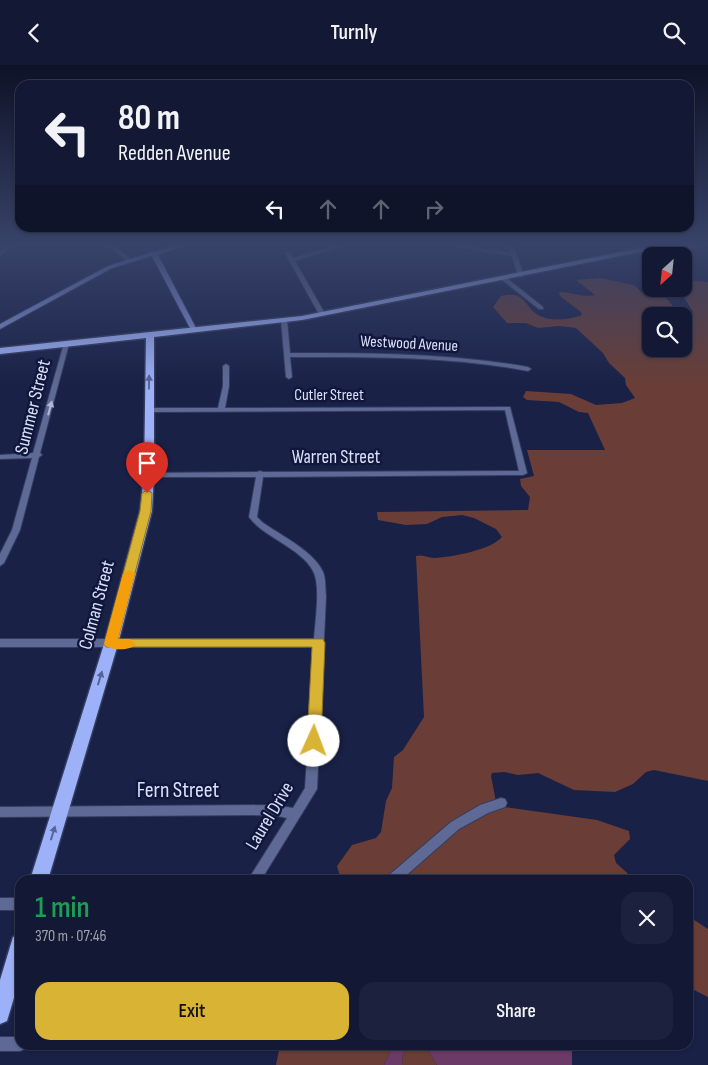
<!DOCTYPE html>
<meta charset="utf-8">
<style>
body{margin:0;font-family:"Sofia Sans Condensed",sans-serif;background:#1c223d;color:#f1f3f6;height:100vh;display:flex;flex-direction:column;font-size:19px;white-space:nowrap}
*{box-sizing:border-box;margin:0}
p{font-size:16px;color:#9da0ad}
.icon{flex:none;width:28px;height:28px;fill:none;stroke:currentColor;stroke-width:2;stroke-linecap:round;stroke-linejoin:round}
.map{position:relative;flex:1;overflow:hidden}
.sheet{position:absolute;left:15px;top:810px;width:678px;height:175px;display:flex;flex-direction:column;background:#131935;border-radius:15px;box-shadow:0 1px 4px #0004,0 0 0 1px #323850}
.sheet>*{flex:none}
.top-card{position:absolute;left:15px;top:15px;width:679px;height:152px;border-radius:15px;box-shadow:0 1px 4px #0004,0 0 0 1px #323850;background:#131935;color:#f1f3f6;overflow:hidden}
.needle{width:32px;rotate:207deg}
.tools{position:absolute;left:642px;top:182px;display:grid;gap:10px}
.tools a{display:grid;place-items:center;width:50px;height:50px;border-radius:10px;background:#131935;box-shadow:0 1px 4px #0004,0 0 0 1px #323850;font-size:25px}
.pin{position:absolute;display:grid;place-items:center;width:42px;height:42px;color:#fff;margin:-51px -21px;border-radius:50% 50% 50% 0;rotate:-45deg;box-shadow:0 0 5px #0007}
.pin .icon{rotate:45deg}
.me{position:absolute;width:55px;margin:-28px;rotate:2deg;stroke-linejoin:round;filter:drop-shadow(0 0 4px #0008)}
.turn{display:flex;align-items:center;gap:18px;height:105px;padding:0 20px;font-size:22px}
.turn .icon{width:65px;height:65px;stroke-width:2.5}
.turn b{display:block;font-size:35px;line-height:42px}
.lanes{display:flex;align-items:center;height:48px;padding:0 20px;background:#0003;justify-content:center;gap:25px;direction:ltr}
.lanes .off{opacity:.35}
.round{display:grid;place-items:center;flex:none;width:52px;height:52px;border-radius:15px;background:#1c223d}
.overview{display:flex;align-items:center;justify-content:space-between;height:85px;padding:0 20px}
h1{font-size:30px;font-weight:600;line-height:38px;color:#1e9e55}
.action{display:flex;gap:10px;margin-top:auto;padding:10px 20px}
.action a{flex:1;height:58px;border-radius:15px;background:#d9b334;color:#111;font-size:20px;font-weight:600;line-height:58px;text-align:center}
.action a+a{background:#1c223d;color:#f1f3f6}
header{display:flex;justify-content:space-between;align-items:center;height:65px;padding:0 20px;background:#131935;font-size:22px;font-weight:600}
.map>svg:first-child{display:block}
</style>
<header><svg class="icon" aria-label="back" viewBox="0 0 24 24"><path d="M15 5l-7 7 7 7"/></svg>Turnly<svg class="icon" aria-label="search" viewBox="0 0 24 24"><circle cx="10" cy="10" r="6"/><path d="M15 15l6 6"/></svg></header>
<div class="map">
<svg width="708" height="1000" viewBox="0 0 708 1000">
<rect width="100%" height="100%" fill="#192147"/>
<path fill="#6a3e36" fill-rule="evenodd" d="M 600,213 L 634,220 L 645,231 L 666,233 L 678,247 L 693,248 L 693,247 L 679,224 L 684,224 L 684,215 L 708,217 L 708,716 L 654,705 L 646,707 L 633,719 L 615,727 L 574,725 L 538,708 L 518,710 L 505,707 L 492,708 L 491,711 L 496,737 L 504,742 L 597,755 L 629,766 L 630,774 L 614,790 L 616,798 L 635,815 L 341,815 L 337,801 L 352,780 L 376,773 L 381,767 L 386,736 L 392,723 L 394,692 L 403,685 L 424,652 L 416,491 C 423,489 428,493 435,493 C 452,492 491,485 502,472 L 496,464 L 474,453 L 462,450 L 442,452 L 427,459 L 406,460 L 378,455 L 377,447 L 528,445 L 530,432 L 521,421 L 520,414 L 534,411 L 527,385 L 605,385 L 588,348 L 579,347 L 559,337 L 527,335 L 523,332 L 526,326 L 571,329 L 596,340 L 622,338 L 635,333 L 626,320 L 625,313 L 609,298 L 603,288 L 576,263 L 559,261 L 538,263 L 526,258 L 507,258 L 493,242 L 501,231 C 527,225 522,241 540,251 C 552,257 568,254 580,251 L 582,250 L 581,247 L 560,231 L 559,227 C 572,227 583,233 595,230 L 576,215 ZM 651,251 L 684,251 L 684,284 L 651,284 Z
M 688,851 L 708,864 L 708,932 L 688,922 Z
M 280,980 L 391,980 L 391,985 L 384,1000 L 276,1000 Z
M 410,980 L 425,980 L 437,1000 L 402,1000 L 403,988 Z"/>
<path fill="#6c3a66" d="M 391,980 L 410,980 L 403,988 L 402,1000 L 384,1000 L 391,985 Z
M 425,980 L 572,980 L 572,1000 L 437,1000 Z"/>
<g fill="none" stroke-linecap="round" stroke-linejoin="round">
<defs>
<path id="minor" d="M 106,181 L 116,182 L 132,195 L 127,196 L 112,184 Z
M 335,181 L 342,181 L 295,196 L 325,249 L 322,251 L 319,249 L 285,188 L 290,187 L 293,193 Z
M 452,181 L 464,181 L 511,188 L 509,181 L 513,181 L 524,210 L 521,212 L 518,210 L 512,191 Z
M 501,212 L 505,212 L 543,242 L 543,244 L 539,244 L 501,214 Z
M 284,253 L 287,255 L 290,288 C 370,288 449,288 528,302 L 531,304 L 528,306 C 449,291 370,292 290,292 L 292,312 L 289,314 L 286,312 L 281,255 Z
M 64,278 L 69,279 L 40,388 L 42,390 L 39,392 L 20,465 L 4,498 L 0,501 L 0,489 L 12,465 L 32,393 L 0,394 L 0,390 L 33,388 Z
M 226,299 L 229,301 L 229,321 L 225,343 L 510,342 L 527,408 L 523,410 L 263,412 L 257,452 L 262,457 C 280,470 314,486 323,507 C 326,514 325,523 326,531 L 317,724 L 261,815 L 248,815 L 287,753 L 273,750 L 0,752 L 0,742 L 273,740 L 293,743 L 305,723 L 314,582 L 0,582 L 0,574 L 314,574 C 315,558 321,520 313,506 C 307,494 293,485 282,478 C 270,470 258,464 249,452 L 256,412 L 149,412 L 145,410 L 146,408 L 257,407 L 260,406 L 263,407 L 519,406 L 505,345 L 149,347 L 146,345 L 149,343 L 218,343 L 223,321 L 223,301 Z
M 501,733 L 505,734 L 507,738 L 505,742 L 488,748 L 459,764 L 401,815 L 386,815 L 388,811 L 451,757 L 480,740 Z
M 0,833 L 20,833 L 20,845 L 0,845 Z
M 0,972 L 20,972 L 20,980 L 27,980 L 25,984 L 20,986 L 0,986 Z"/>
<path id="tertiary" d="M 7,181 L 14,181 L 0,191 L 0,186 Z"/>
<path id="secondary" d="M 175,181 L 184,181 L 158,190 L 197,265 L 196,266 L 191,265 L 152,191 L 112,203 L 0,264 L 0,259 L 108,201 L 149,188 L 150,187 L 154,187 Z"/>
<path id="primary" d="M 666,181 L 699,181 L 695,183 L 640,187 L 302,255 L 154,272 L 154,410 L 152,446 L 118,579 L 48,815 L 30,815 L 104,579 L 140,446 L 144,410 L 146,273 L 0,289 L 0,283 L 302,251 L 640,183 Z
M 20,870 L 20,913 L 7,956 L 0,959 L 0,915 L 13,872 Z"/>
</defs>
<use href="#minor" stroke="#343c60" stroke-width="2"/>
<use href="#tertiary" stroke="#343c60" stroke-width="2"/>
<use href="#secondary" stroke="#343c60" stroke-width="2"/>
<use href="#primary" stroke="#343c60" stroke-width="3"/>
<use href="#minor" fill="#5e6a95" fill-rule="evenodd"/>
<use href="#tertiary" fill="#5e6a95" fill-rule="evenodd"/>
<use href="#secondary" fill="#7f91d6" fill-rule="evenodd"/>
<use href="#primary" fill="#9db1f8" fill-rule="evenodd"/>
</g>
<defs><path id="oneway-solid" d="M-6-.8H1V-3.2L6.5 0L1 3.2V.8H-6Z" transform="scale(1.25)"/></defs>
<g fill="#57649a">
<use href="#oneway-solid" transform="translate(149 317) rotate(-89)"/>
<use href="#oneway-solid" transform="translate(100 613) rotate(-73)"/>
<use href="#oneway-solid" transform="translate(53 768) rotate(-73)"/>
</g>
<use fill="#aeb7d7" href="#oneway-solid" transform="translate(50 343) rotate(-75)"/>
<linearGradient id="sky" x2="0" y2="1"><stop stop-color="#0e1227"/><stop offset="0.56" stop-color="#384369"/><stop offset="1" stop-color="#384369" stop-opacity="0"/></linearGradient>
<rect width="708" height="321" fill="url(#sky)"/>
<path fill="#d9b334" stroke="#8d7422" d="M 147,425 L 152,428 L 151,446 L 118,574 L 323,574 L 325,578 L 321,676 L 319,680 L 309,680 L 307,676 L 312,582 L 106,582 L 104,579 L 140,446 L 142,428 Z"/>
<path fill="#f59e0b" d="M 129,505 L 135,509 L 118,574 L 130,574 L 136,579 C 131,586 110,586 104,579 L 123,509 Z"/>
<g text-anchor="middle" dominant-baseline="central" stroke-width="5" stroke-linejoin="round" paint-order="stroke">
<g font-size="16" fill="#d9e1fa" stroke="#11173c">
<text transform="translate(409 279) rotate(3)">Westwood Avenue</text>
<text x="329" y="330">Cutler Street</text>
</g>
<g font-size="19" fill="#d9e1fa" stroke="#11173c">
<text transform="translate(33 342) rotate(-76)">Summer Street</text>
<text x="336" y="392">Warren Street</text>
<text transform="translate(97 540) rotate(-75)">Colman Street</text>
<text transform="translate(270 751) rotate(-59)">Laurel Drive</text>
</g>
<g font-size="22" fill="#d9e1fa" stroke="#11173c">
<text x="178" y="725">Fern Street</text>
</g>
</g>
</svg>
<div class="tools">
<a><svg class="needle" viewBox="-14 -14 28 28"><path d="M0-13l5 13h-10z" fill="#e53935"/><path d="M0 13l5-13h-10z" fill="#9da0ad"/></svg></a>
<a><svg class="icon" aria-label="search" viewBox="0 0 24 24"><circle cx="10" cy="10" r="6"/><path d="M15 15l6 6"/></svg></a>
</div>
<div class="pin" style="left:147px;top:428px;background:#d93025"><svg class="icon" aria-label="arrive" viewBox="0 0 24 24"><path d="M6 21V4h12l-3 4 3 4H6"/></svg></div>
<svg class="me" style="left:314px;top:676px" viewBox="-20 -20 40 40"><circle r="19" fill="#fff"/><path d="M0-13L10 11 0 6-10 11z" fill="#d9b334"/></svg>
<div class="top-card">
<div class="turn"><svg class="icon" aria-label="left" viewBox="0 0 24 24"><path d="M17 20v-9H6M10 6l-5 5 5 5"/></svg><div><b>80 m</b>Redden Avenue</div></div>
<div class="lanes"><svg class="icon" aria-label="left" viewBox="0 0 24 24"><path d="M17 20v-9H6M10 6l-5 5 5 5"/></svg><svg class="icon off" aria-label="ahead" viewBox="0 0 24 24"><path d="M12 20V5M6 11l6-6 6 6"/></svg><svg class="icon off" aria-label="ahead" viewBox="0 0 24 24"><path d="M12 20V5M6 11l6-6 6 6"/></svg><svg class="icon off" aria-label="right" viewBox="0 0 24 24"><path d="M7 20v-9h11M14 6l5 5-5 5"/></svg></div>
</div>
<section class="sheet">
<div class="overview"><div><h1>1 min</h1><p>370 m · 07:46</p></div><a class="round"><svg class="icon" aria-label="close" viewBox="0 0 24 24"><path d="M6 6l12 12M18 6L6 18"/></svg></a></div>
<div class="action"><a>Exit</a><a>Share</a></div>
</section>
</div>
